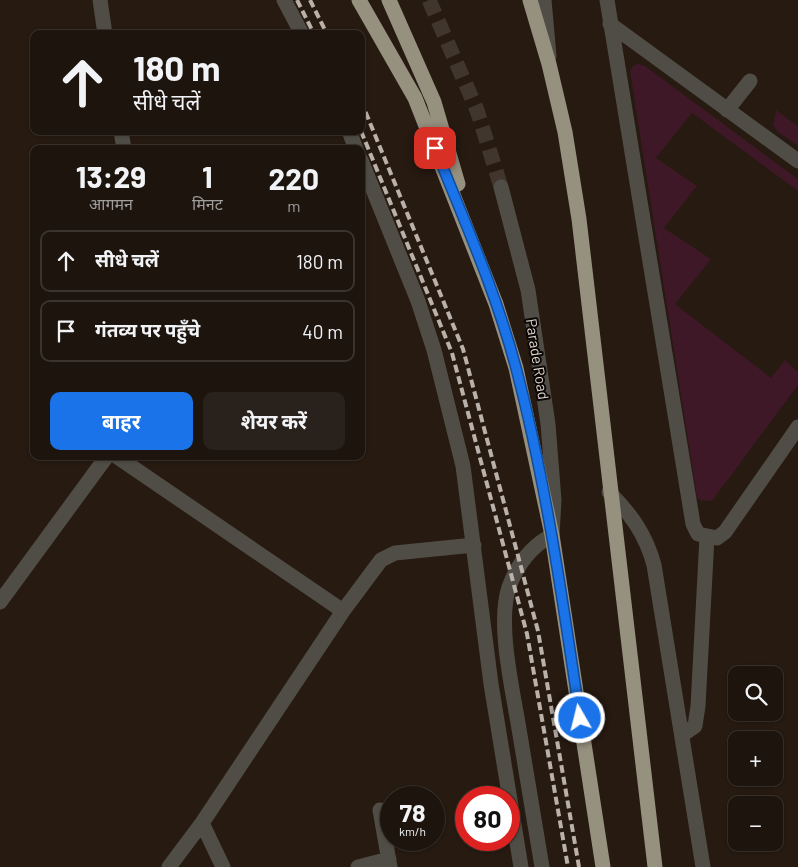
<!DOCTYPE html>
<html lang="hi">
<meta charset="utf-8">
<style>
body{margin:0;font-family:Barlow,"Noto Sans Devanagari",sans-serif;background:#29211b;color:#f1f3f6;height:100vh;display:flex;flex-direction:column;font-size:19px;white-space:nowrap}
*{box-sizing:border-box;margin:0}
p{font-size:16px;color:#a09e9d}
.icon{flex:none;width:28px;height:28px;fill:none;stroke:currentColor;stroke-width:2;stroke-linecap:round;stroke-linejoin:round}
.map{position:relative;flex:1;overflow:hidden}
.side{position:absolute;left:30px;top:145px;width:335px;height:315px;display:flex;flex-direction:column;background:#1c140d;border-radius:10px;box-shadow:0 1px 4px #0004,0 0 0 1px #3a332e}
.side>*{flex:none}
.hud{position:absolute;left:30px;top:30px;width:335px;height:105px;border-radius:10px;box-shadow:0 1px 4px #0004,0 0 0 1px #3a332e;background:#1c140d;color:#f1f3f6;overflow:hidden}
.fabs{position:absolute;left:728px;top:666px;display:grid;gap:10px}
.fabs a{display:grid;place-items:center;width:55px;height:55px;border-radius:10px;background:#1c140d;box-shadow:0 1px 4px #0004,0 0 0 1px #3a332e;font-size:25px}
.speed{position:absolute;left:380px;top:786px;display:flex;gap:10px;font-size:25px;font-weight:700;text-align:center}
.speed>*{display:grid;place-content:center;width:65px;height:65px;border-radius:50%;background:#1c140d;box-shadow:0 1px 4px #0004,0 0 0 1px #3a332e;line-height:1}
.speed small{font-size:12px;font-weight:400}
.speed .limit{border:8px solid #d22;background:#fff;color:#111}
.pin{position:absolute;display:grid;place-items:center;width:42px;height:42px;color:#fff;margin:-21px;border-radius:10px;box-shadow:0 2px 8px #0006}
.me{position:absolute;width:55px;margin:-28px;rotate:352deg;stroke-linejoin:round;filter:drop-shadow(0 0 4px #0008)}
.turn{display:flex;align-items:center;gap:18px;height:105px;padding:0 20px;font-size:22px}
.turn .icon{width:65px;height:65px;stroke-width:2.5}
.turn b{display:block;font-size:35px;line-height:42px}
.eta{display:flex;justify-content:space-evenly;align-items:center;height:85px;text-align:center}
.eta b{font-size:30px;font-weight:700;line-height:35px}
.cta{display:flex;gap:10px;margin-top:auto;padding:10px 20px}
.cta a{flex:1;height:58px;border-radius:10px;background:#1a73e8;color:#fff;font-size:20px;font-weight:700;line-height:58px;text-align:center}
.cta a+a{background:#29211b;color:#f1f3f6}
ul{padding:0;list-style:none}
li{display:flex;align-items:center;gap:15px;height:62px;margin:0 10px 8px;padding:0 10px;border:2px solid #3a332e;border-radius:10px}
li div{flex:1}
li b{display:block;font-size:19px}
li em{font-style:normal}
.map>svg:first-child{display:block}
</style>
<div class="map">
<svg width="798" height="867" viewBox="0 0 798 867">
<rect width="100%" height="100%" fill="#261a11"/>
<path fill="#3e1826" d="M 638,64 L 645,66 L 798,179 L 798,191 L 692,113 L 656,158 L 697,186 L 664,228 L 711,259 L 675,304 L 771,378 L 785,360 L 798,372 L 798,385 L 712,501 L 700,500 L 697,497 L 630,71 L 633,66 Z
M 776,110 L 798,126 L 798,146 L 778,132 L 773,125 Z"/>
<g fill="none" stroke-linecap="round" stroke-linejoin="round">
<path stroke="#41362d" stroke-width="15" stroke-dasharray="15 8" stroke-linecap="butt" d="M 429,0 L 477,110 L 501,187"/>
<path stroke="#504d46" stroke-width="15" d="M 100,0 L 105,34
M 284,0 L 302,34
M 544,0 L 549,56
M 607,0 L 693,524 L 698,534 L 717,538 L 725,532 L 798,427
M 610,24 L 798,161
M 727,110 L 750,81
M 121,131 L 124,149
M 349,131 L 356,149
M 361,160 L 418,301 L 434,350 L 463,466 L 491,684 L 521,867
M 501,187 L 528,290 L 548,424 L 554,500 L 552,535 C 532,546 517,565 509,587 C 497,622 512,687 518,723 C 526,771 534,819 542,867
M 116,456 L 343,611
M 609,492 C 631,514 646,535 654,565 L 703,867
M 0,602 L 107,456
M 682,735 L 695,726 L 698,706 L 707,537
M 380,810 L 390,867
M 202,823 L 223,867
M 169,867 L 202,823 L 343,611 L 381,560 L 395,553 L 474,545
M 358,867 L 389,859"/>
<path stroke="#96907f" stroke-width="15" d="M 359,0 L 415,98 L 496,304 L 516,368 L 552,535 L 603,867
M 389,0 L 434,102 L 458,184
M 530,0 L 549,64 L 565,132 L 579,219 L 655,867"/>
<path stroke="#bab1aa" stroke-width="4" stroke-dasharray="8 4" stroke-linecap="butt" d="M 297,0 L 314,34
M 310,0 L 327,34
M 361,101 L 463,349 L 538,631 L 579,867
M 361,131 L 452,353 L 527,634 L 568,867"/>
</g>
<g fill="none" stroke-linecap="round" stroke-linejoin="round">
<defs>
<path id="route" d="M 435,148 C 464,220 496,292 516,368 C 546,482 563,602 580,718"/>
</defs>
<use href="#route" stroke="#114b97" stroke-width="12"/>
<use href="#route" stroke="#1a73e8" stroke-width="9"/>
</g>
<g text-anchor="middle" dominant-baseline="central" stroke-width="4" stroke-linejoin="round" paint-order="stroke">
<g font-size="15" fill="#dbd3cc" stroke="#0b0604">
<text transform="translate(538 359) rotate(81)">Parade Road</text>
</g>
</g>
</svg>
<div class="fabs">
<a><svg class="icon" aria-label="search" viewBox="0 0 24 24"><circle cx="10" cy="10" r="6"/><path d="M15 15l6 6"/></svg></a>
<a>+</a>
<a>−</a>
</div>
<div class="speed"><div>78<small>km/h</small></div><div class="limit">80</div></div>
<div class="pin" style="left:435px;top:148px;background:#d93025"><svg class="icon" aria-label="arrive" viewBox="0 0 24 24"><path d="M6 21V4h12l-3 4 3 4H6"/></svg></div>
<svg class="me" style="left:580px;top:718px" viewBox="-20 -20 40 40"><circle r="17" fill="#1a73e8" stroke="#fff" stroke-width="3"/><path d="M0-11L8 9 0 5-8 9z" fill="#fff"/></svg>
<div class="hud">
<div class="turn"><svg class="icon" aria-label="ahead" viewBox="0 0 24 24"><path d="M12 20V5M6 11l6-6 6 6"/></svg><div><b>180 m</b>सीधे चलें</div></div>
</div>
<section class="side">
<div class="eta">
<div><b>13:29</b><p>आगमन</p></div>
<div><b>1</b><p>मिनट</p></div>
<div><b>220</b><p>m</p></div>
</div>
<ul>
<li><svg class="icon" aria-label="ahead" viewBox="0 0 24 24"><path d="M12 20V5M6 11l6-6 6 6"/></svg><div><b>सीधे चलें</b></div><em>180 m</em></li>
<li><svg class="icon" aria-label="arrive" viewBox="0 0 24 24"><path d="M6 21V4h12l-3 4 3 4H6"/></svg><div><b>गंतव्य पर पहुँचे</b></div><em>40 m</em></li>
</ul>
<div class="cta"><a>बाहर</a><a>शेयर करें</a></div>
</section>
</div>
